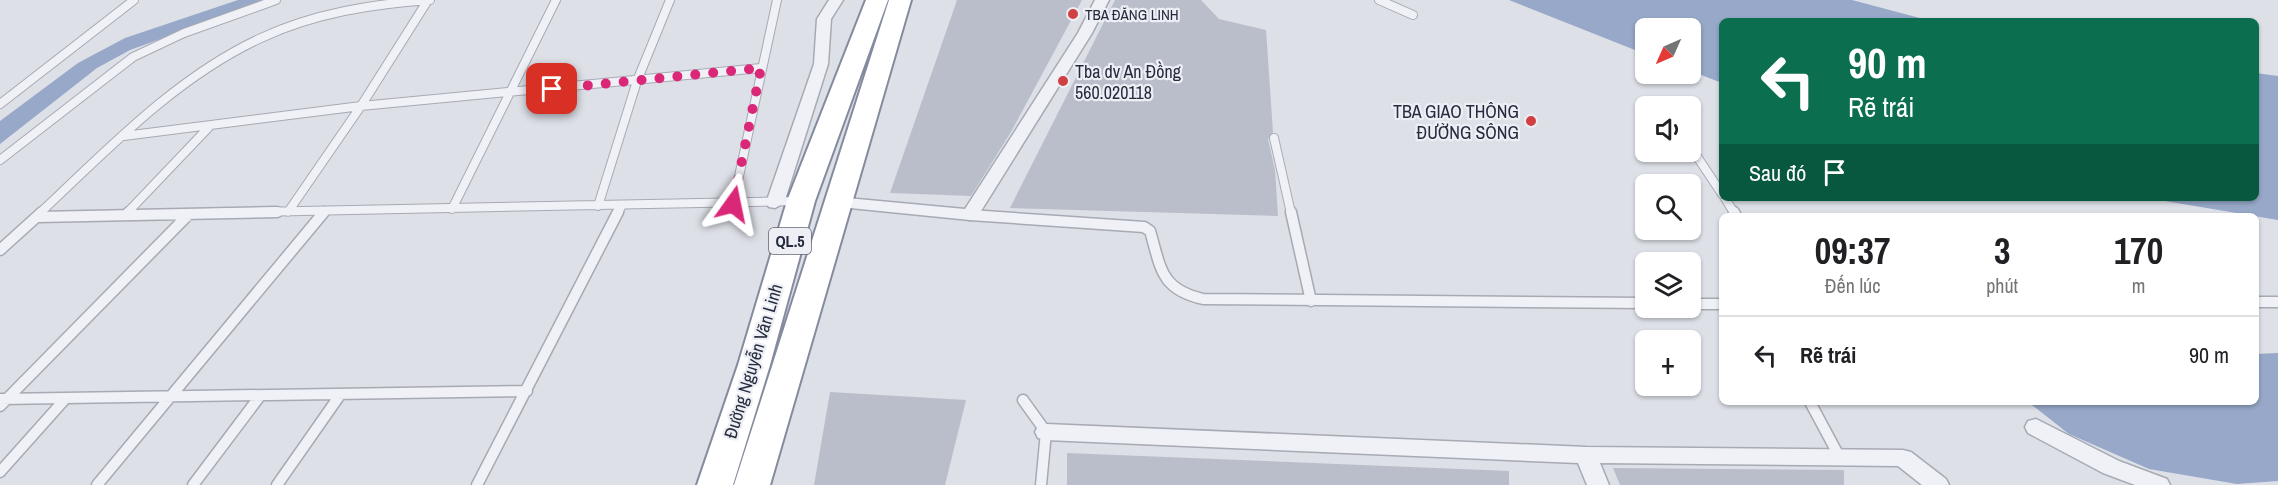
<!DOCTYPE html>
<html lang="vi">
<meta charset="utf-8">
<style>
body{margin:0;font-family:"Archivo Narrow",sans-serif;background:#f6f6f6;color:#202124;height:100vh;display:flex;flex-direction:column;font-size:22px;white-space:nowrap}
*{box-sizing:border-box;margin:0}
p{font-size:20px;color:#757577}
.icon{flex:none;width:33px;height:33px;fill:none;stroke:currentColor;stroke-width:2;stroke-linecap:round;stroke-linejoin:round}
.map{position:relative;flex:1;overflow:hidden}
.drawer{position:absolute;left:1719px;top:213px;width:540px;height:192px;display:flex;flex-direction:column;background:#fff;border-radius:9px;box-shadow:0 2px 4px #0004}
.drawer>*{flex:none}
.top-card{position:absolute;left:1719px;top:18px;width:540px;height:183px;border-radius:9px;box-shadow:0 2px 4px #0004;background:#0b6e4f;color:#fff;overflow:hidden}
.needle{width:39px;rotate:225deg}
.tools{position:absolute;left:1635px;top:18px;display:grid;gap:12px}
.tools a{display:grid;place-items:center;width:66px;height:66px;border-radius:9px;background:#fff;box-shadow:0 2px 4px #0004;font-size:30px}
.pin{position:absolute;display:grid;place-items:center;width:51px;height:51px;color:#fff;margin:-26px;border-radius:12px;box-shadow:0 3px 9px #0006}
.me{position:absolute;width:66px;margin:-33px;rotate:12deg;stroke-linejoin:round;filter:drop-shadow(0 0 4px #0008)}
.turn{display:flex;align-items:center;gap:21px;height:126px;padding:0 30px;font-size:27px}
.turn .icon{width:78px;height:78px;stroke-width:2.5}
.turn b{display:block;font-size:42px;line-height:51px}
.then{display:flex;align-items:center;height:57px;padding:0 30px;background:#0003;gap:12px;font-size:22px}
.eta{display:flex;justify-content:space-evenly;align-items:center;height:102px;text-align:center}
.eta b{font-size:36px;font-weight:700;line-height:42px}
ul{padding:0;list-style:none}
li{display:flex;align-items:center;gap:18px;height:78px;padding:0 30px;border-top:2px solid #e0e0e0}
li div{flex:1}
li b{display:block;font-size:22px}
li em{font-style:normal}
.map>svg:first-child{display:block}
</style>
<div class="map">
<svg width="2278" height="485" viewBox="0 0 2278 485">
<rect width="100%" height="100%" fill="#dde0e7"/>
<path fill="#97a8c8" d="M 238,0 L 267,0 L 130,50 L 97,68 L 0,144 L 0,121 L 78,63 L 125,38 Z
M 1509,0 L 1852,0 L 1931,21 L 1722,21 L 1722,83 L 1691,71 L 1690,28 L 1646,28 L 1645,54 Z
M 2256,73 L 2278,76 L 2278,220 L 2147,198 L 2256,198 Z
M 2278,353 L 2278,481 L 2237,484 L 2149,469 L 2069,434 L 2028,402 L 2256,402 L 2256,354 Z"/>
<path fill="#babeca" d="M 957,0 L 1082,0 L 1011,132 L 971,196 L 890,193 Z
M 1115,0 L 1201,0 L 1219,19 L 1266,30 L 1273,132 L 1268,139 L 1275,170 L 1278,216 L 1010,208 Z
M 830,392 L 966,400 L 945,485 L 814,485 Z
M 1067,453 L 1509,471 L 1509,485 L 1067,485 Z
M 1613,468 L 1844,470 L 1844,485 L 1620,485 Z"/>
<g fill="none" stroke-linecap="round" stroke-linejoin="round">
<defs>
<path id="service-far1" d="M 1379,0 L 1413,15
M 0,104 L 134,0
M 124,136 L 361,106 L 761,68
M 1274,138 L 1291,213
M 1690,146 L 1722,194
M 0,160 L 133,57 L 184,33 L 276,0
M 1725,198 L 1734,213
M 733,204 L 777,0
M 598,206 L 637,81 L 670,0
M 452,209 L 556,0
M 288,212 L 361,106 L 428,0
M 40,213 C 107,150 176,77 261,38 C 314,13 373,4 430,0
M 127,213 L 209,127
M 206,213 L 797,201
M 618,213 L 621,207"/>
<path id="service" d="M 1291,212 L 1311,301
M 1734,212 L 1736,216
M 126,215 L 129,212
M 970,215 L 1144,227 L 1150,231 C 1161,268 1160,289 1203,299 L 1646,303
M 38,217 L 277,212
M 0,250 L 42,212
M 2256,302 L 2278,302
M 1690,304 L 1722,304
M 0,399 L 527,391
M 1023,400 L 1046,432 L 1041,485
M 1810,402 L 1839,456
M 0,406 L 189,214
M 0,472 L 66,398
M 97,485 L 324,212
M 193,485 L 260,396
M 277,485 L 340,395
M 477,485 L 618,212"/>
<path id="minor" d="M 829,0 L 843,0 L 831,19 L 828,64 L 784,203 L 775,208 L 769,207 L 766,203 L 814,64 L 817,19 Z
M 1095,0 L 1109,0 L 1092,33 L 976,219 L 970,220 L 830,206 L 827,202 L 830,198 L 836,197 L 965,209 L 1078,33 Z
M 2036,419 L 2119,461 L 2167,479 L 2170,485 L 2135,485 L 2103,473 L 2028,433 L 2025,427 L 2028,421 Z
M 1046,424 L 1586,447 L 1903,450 L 1911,452 L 1946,479 L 1949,485 L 1922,485 L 1898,466 L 1600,463 L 1609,485 L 1587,485 L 1578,463 L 1046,440 L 1038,438 L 1035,432 L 1038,426 Z"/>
<path id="trunk" d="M 866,0 L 888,0 L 815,201 L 770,365 L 733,485 L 697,485 L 738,365 L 787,201 Z
M 889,0 L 911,0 L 770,485 L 734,485 Z"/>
</defs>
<use href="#service-far1" stroke="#a6aab4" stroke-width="10"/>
<use href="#service" stroke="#a6aab4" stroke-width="13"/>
<use href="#minor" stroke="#a6aab4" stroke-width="3"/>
<use href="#trunk" stroke="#848b9e" stroke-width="4"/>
<use href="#service-far1" stroke="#f0f1f6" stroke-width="8"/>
<use href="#service" stroke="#f0f1f6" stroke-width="10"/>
<use href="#minor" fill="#f0f1f6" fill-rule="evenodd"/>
<use href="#trunk" fill="#fff" fill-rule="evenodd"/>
</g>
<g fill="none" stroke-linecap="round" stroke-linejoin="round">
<path stroke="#db2777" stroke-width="10" stroke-dasharray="0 18" d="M 552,89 L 761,68 L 733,204"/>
</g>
<g fill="#d03f41" stroke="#edeff5" stroke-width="2">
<circle cx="1073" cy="14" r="6"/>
<circle cx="1063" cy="81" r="6"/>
<circle cx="1531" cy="121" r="6"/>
</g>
<g text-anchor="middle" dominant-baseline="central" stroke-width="4.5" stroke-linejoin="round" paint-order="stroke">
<g font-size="15" fill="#262c3e" stroke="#edeff5" text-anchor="start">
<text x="1085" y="14">TBA ĐĂNG LINH</text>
</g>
<rect fill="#edeff5" stroke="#626675" stroke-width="1.5" x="769" y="228" width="42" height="26" rx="4.5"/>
<g font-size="16" font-weight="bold" fill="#262c3e">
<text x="790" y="241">QL.5</text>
</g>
<g font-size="18" fill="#262c3e" stroke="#edeff5" text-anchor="start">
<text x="1075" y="71">Tba dv An Đồng<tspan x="1075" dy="21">560.020118</tspan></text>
<text x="1519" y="111" text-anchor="end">TBA GIAO THÔNG<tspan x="1519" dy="21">ĐƯỜNG SÔNG</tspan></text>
</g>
<g font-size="18" fill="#262c3e" stroke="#edeff5">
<text transform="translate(753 361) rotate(-73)">Đường Nguyễn Văn Linh</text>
</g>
</g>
</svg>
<div class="tools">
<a><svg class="needle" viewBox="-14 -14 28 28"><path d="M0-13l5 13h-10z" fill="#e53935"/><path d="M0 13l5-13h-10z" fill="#757577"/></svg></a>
<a><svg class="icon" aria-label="sound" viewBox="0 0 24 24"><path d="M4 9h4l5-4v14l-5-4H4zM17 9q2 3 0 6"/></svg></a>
<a><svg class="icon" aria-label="search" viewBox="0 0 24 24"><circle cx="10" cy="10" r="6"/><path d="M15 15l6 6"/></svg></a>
<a><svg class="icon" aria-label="layers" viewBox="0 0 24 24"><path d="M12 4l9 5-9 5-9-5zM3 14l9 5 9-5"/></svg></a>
<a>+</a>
</div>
<div class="pin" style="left:552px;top:89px;background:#d93025"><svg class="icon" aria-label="arrive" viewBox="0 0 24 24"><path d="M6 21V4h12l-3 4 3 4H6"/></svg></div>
<svg class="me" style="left:733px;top:204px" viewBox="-20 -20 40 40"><path d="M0-17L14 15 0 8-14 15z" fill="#db2777" stroke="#fff" stroke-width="4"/></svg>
<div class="top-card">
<div class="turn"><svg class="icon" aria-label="left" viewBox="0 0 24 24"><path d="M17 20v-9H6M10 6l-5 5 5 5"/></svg><div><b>90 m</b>Rẽ trái</div></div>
<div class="then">Sau đó<svg class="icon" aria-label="arrive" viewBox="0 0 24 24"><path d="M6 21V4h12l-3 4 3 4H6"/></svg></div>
</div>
<section class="drawer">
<div class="eta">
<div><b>09:37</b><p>Đến lúc</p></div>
<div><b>3</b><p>phút</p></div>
<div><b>170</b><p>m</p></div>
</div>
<ul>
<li><svg class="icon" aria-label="left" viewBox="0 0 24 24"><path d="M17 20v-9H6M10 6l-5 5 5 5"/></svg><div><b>Rẽ trái</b></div><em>90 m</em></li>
</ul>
</section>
</div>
